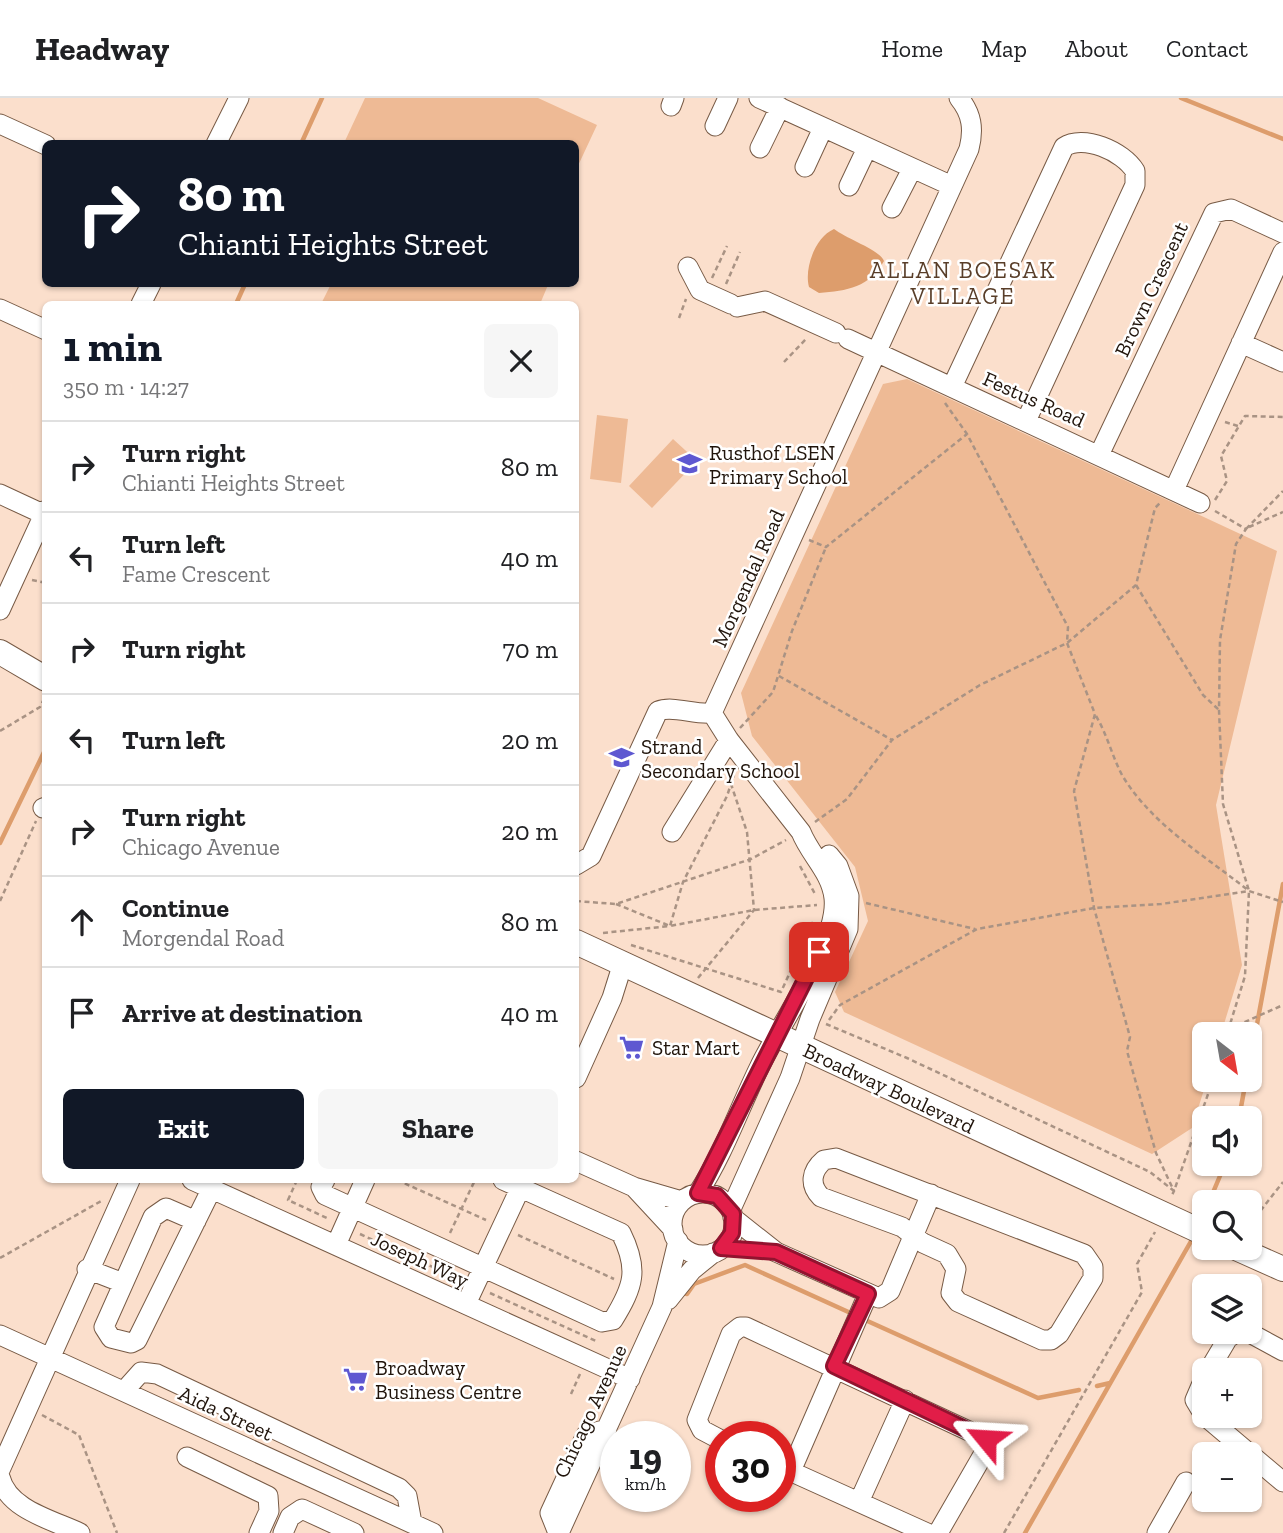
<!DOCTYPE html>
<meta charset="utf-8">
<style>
body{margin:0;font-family:"Zilla Slab",serif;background:#f6f6f6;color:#202124;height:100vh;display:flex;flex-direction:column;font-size:26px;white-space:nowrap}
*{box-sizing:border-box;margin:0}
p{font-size:23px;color:#757577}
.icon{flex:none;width:38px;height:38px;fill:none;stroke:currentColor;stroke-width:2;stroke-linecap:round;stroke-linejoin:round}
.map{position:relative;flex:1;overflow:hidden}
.panel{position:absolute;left:42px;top:203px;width:537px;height:882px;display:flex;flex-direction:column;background:#fff;border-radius:10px;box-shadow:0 2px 5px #0004}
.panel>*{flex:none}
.banner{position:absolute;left:42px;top:42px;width:537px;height:147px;border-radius:10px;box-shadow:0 2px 5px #0004;background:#111827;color:#fff;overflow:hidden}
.needle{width:46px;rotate:149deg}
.controls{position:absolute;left:1192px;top:924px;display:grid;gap:14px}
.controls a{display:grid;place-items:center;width:70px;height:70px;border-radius:10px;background:#fff;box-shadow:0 2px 5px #0004;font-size:35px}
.speed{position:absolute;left:600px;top:1323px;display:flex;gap:14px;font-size:35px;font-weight:700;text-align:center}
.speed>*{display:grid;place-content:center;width:91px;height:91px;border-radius:50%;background:#fff;box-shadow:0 2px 5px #0004;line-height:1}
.speed small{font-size:18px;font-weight:400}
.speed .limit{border:10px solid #d22;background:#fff;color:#111}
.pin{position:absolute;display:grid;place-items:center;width:60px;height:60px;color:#fff;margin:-30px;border-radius:14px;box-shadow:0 4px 10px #0006}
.me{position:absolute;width:77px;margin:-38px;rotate:297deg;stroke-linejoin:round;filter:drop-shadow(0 0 5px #0008)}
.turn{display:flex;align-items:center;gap:24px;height:147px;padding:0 21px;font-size:32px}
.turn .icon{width:91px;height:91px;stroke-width:2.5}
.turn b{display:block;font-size:49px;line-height:60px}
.round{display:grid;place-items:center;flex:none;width:74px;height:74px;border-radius:10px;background:#f6f6f6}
.headline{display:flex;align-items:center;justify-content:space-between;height:119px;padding:0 21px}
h1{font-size:42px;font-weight:700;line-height:52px;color:#111827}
.primary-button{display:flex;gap:14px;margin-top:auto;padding:14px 21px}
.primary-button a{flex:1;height:80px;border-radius:10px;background:#111827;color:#fff;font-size:28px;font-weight:700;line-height:80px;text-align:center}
.primary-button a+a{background:#f6f6f6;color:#202124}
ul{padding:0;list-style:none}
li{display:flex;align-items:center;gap:21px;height:91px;padding:0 21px;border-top:2px solid #e0e0e0}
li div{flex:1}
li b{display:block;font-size:26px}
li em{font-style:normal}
header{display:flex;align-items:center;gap:42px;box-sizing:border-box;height:98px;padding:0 35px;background:#fff;border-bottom:2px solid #e0e0e0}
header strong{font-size:33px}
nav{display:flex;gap:38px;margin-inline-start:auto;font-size:24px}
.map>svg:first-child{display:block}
</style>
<header>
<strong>Headway</strong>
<nav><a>Home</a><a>Map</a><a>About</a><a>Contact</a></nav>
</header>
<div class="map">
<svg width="1283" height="1435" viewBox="0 0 1283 1435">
<rect width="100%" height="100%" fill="#fbdfcc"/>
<path fill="#eeba95" d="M 365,0 L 538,0 L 597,27 L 576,72 L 576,46 L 344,45 Z
M 331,186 L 544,186 L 548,187 L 540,206 L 321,206 Z
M 907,281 L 1277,453 L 1216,707 L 1242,867 L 1221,936 L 1204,936 L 1204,982 L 1207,982 L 1192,1030 L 1152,1056 L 844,914 L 835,894 L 868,823 L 855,769 L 752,638 L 741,595 L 883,286 Z
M 597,317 L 628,321 L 621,385 L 590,381 Z
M 673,341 L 697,363 L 652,410 L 629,388 Z"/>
<path fill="#dd9d6c" d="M 834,131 C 847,141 880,152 884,163 C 870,189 847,193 819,195 L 809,189 C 804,171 815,139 834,131 Z"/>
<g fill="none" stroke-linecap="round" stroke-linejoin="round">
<path stroke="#dd9d6c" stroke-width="4.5" d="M 1181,0 L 1283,41
M 301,46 L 322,0
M 236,206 L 245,186
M 0,745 L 46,650
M 1250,964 L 1283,786
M 1239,1020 L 1246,982
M 1209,1104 L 1225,1066
M 683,1195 L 687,1196 L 694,1186 L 745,1167 L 855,1217
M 863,1221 L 1038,1300 L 1079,1292
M 1097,1288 L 1110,1285
M 1025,1435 L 1194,1138"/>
<defs>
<path id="minor" d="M 759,0 L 952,88
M 671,8 L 674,0
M 0,26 L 46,47
M 715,28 L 728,0
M 216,46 L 239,0
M 760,50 L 780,9
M 805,69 L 823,30
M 849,88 L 867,50
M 892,110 L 912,71
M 688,169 L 700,192 L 731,206
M 141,206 L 151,186
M 737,209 L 765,203 L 836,235
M 0,211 L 46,232
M 848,241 L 1200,405
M 1241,245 L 1283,264
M 952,289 L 1064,49 C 1083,36 1123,53 1135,73 L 1135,87 L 1026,323
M 1100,355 L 1214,115 L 1231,111 L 1283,135
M 1175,390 L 1283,154
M 0,396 L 43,416
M 0,512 L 46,412
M 43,710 L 46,709
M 672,734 L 729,642
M 576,767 L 591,758 L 658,613 C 673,607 694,617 712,615
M 576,980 L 612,900 L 623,865
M 836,1060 L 1084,1156 L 1093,1169 L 1093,1180 L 1059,1236 L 1051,1242 L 1042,1242 L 958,1204 L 951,1195 L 956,1171 L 947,1156 L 923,1145 L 902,1129 L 821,1099 C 809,1087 811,1073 824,1062 Z
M 576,1063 L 634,1089 L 682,1103
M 192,1082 L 630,1281
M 325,1082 L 321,1089 L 325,1097 L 602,1224 L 613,1222 C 634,1188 639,1171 621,1135 L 503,1082
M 635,1090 L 673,1131
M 698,1095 C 723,1057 739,1011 759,970 C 778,929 839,844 834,800 C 831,774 810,757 801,734 L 729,642 L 712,615 L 969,51 C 974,31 972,16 959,0
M672 1126a31 31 0 1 1 62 0a31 31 0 1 1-62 0Z
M 731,1111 L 790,980 L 810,921 L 848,831 L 849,798 L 838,768 L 829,757
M 733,1120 L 776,1154 L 879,1200 L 890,1193 L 931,1096
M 196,1123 L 166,1110 L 153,1119 L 104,1229 L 111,1240 L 131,1245 L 137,1242 L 212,1090
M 336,1147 L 365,1082
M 87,1171 L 123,1185
M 668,1202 L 692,1172 L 713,1155
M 466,1206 L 524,1082
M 1248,1234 L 1283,1253
M 0,1237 L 433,1435
M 1209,1272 L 1228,1240 L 1237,1234
M 1204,1281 L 1195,1302 L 1204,1317
M 124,1293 L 141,1274 L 157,1276 L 399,1390 L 407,1398 L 412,1425
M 1205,1318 L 1283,1384
M 721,1342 L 702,1332 L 697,1322 L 731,1236 L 740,1229 L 746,1229 L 986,1341 L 987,1350 L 938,1435
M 187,1359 L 268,1398 L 269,1413 L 259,1435
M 781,1369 L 927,1435
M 0,1372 L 130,1082
M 791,1373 L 868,1196
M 0,1379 C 8,1412 53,1422 80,1435
M 859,1404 L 905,1302
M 283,1435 L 290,1419 L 302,1411 L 354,1435
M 558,1435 L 550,1415 L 586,1337 L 607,1331
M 559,1435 L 662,1209 L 678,1143
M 1157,1435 L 1186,1384"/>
<path id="major" d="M 0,554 L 46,581
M 576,844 L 1204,1135
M 1236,1150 L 1283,1171"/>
</defs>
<use href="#minor" stroke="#775a45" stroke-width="21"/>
<use href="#major" stroke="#775a45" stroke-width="26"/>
<path stroke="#a99384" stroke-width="2.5" stroke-dasharray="5 3.5" stroke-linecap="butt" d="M 712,180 L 727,148
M 726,186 L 740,154
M 679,220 L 686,201
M 784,264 L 807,240
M 945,305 L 967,336 L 1068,529 L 1067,545 L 1095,616 L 1074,693 L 1094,810 L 1130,939 L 1127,953 L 1156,1055 L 1174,1093 L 1171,1099
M 1225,324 L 1238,328
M 1215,402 L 1227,383 L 1221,358 L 1245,318 L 1283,319
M 1215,413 L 1246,431 L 1236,446 L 1220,542 L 1219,612 L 1223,706 L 1249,793 L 1245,878 L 1227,936
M 1249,429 L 1283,414
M 1246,431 L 1283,393
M 809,442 L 826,449 L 967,336
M 32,482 L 46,485
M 1136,487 L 1203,597 L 1219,612
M 779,578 L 892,642
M 1096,618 C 1107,636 1112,658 1122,677 C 1152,727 1204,757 1249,793
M 740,630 L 773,594 L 792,533 L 826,449
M 0,633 L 40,609 L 44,601
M 815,724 L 847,701 L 892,642 L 980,587 L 1067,545 L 1136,487 L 1155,410 L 1160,405
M 800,768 L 815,796
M 0,803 L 36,723
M 576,803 L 616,806 L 751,761 L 786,742
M 866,805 L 975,831
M 616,806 L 670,828 L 754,812 L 817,807
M 603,835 L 670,828 L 683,784 L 727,698 L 734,677
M 631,847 L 781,894 L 813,824
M 698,880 L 754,812 L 747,734 L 731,686
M 829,922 L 840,907 L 977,831 L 1094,810 L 1161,806 L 1249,793 L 1283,804
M 826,926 L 907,960 L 1150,1074 L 1174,1093 L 1213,982
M 1229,931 L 1283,907
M 297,1082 L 288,1102 L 329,1121
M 397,1082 L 486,1122
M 1250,1126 L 1283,1084
M 450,1135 L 475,1082
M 360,1136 L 459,1181
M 518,1137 L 614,1181
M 0,1160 L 103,1102
M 490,1195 L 596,1243
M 571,1296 L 580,1276
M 42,1317 L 79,1337 L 117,1435
M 1004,1435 L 1142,1194 L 1137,1166 L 1155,1134"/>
<use href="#minor" stroke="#fff" stroke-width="19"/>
<use href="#major" stroke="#fff" stroke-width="24"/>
</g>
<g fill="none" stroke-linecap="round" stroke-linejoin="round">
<defs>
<path id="route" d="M 819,854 L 698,1095 L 717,1098 L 733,1116 L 732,1135 L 721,1150 L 776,1154 L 868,1196 L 834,1268 L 986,1341"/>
</defs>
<use href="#route" stroke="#92132f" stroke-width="18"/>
<use href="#route" stroke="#e11d48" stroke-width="12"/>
</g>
<defs>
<symbol id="school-bare" viewBox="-9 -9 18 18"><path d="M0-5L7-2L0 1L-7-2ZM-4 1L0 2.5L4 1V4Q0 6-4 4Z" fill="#5e58d1" stroke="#fff" stroke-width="2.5" paint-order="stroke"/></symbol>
<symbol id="supermarket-bare" viewBox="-9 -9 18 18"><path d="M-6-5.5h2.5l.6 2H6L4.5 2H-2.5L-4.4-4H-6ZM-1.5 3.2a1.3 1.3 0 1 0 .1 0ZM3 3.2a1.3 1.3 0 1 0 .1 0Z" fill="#5e58d1" stroke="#fff" stroke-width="2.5" paint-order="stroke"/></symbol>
</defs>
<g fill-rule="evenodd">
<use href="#school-bare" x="672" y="348" width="35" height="35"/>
<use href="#school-bare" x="604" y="642" width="35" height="35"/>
<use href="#supermarket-bare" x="614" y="932" width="35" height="35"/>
<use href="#supermarket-bare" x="338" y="1264" width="35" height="35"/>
</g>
<g text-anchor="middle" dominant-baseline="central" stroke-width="5" stroke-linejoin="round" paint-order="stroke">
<g font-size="21" fill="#20140b" stroke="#fff">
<text transform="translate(1151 191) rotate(-65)">Brown Crescent</text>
<text transform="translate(1034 301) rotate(24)">Festus Road</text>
<text transform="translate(748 480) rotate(-66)">Morgendal Road</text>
<text transform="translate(889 990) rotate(25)">Broadway Boulevard</text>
<text transform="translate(420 1161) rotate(25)">Joseph Way</text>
<text transform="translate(590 1313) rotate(-65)">Chicago Avenue</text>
<text transform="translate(226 1315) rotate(25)">Aida Street</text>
</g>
<g font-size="21" fill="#20140b" stroke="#fff" text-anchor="start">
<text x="709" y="354">Rusthof LSEN<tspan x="709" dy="24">Primary School</tspan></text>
<text x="641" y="648">Strand<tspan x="641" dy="24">Secondary School</tspan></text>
<text x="652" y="949">Star Mart</text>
<text x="375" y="1269">Broadway<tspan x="375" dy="24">Business Centre</tspan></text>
</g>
<g font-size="23" letter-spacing="2" fill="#593e29" stroke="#fff">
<text x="963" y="172">ALLAN BOESAK<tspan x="963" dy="26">VILLAGE</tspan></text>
</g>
</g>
</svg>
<div class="controls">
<a><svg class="needle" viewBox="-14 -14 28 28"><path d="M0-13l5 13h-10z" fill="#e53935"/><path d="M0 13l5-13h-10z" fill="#757577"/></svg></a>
<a><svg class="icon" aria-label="sound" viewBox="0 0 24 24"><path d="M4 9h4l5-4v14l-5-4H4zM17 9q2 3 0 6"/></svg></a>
<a><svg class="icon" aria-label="search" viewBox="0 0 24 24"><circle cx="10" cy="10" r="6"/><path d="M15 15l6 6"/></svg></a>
<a><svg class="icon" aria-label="layers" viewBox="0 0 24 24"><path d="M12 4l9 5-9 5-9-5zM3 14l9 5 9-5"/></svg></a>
<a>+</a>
<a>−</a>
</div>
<div class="speed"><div>19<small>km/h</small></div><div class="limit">30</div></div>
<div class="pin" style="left:819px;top:854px;background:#d93025"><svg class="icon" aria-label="arrive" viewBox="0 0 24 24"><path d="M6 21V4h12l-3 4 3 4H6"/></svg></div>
<svg class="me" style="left:986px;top:1341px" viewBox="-20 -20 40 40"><path d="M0-17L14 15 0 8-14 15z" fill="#e11d48" stroke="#fff" stroke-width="4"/></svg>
<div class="banner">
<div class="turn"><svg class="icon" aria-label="right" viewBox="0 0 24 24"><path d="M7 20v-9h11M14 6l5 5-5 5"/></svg><div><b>80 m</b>Chianti Heights Street</div></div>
</div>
<section class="panel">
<div class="headline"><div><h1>1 min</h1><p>350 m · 14:27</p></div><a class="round"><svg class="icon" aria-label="close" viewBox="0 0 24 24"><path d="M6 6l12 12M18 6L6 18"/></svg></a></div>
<ul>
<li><svg class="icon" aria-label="right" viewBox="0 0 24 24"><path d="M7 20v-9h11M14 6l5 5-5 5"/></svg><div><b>Turn right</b><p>Chianti Heights Street</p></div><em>80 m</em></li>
<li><svg class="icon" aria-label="left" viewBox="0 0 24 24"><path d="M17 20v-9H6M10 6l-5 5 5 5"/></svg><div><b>Turn left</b><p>Fame Crescent</p></div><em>40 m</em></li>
<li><svg class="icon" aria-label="right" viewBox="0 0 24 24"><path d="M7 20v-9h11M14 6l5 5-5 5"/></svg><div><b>Turn right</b></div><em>70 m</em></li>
<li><svg class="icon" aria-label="left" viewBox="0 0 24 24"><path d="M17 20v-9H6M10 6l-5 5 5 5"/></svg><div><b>Turn left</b></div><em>20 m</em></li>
<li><svg class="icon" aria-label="right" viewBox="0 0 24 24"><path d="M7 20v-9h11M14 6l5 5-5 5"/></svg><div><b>Turn right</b><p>Chicago Avenue</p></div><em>20 m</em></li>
<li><svg class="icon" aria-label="ahead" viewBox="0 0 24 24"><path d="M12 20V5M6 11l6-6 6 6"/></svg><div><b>Continue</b><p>Morgendal Road</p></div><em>80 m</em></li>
<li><svg class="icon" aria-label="arrive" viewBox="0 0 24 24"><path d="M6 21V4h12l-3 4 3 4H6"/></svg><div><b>Arrive at destination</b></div><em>40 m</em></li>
</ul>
<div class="primary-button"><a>Exit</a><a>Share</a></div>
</section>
</div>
